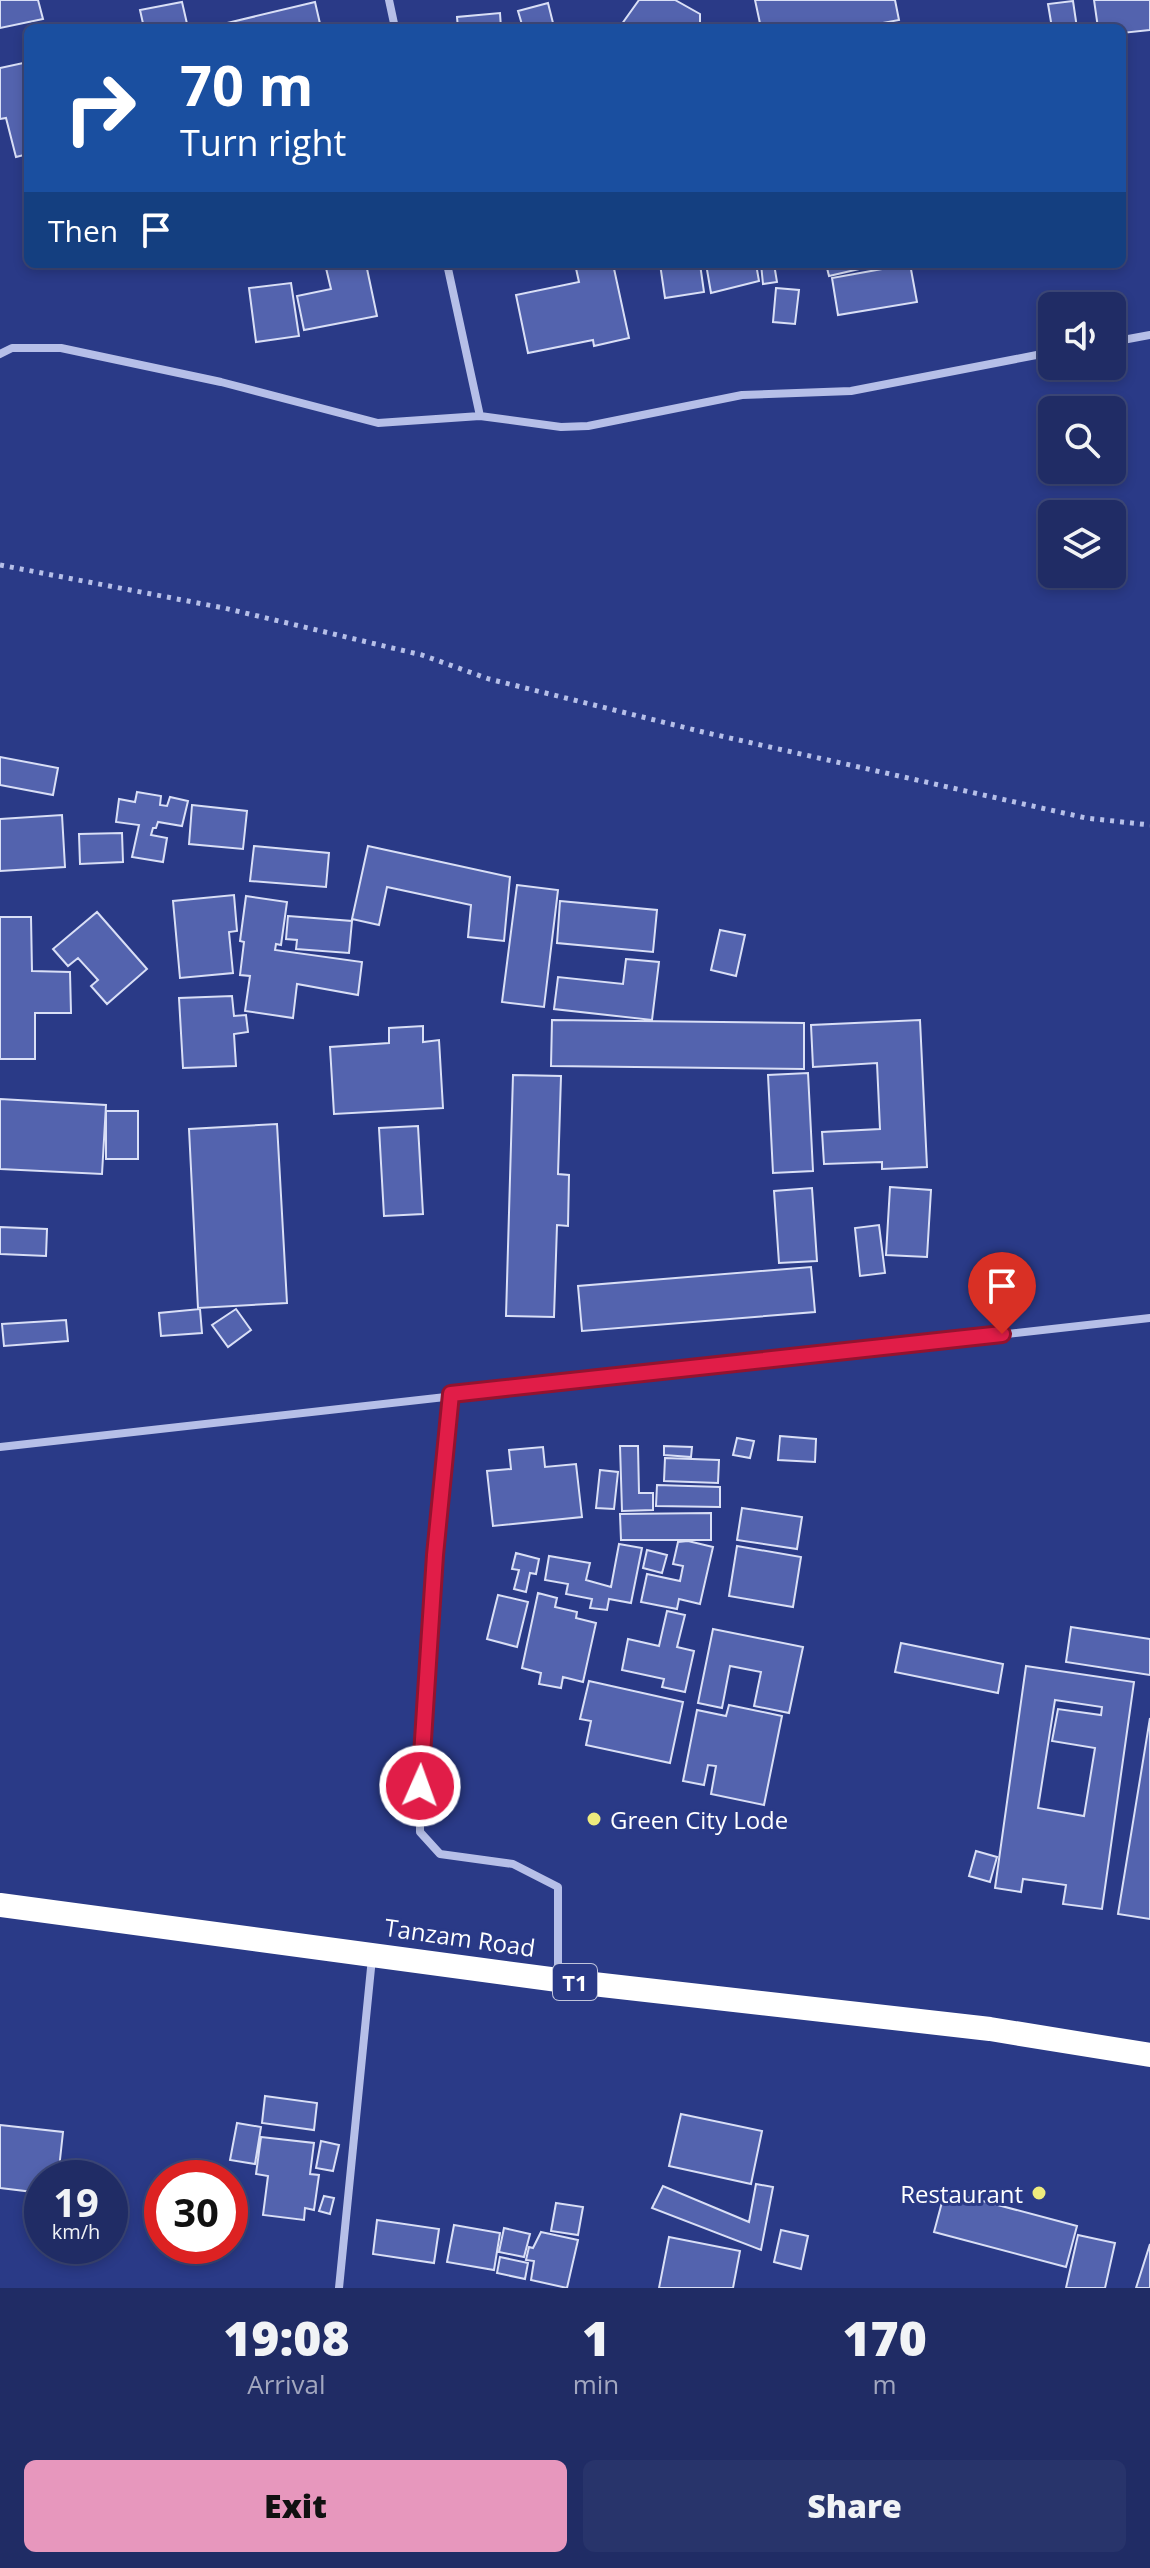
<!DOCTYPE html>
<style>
body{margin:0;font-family:"Open Sans",sans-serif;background:#28346b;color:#f1f3f6;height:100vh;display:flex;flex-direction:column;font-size:30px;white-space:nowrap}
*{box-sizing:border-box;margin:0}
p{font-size:26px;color:#a2a7bf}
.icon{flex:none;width:44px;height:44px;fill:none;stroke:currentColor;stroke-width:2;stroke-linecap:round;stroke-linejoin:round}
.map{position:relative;height:2288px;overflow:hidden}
.sheet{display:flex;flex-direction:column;background:#202c65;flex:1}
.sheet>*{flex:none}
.hud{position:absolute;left:24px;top:24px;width:1102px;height:244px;border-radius:12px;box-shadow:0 4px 12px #0003,0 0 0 2px #3d4879;background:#1a4fa0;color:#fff;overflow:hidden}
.tools{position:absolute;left:1038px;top:292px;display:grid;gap:16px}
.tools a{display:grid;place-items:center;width:88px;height:88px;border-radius:12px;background:#202c65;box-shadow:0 4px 12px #0003,0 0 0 2px #3d4879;font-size:40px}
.speed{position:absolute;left:24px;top:2160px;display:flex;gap:16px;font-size:40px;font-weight:700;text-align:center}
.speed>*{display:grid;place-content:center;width:104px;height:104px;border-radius:50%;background:#202c65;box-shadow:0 4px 12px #0003,0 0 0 2px #3d4879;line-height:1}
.speed small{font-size:20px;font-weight:400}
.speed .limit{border:12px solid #d22;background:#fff;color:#111}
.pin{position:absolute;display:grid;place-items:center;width:68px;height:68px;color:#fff;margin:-82px -34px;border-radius:50% 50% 50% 0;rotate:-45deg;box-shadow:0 0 8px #0007}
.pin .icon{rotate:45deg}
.me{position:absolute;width:88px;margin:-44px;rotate:2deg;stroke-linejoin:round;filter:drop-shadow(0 0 6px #0008)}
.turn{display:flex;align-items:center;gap:28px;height:168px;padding:0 24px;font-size:36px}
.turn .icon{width:104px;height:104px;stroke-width:2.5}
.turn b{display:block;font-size:56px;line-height:68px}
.then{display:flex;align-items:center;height:76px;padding:0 24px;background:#0003;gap:16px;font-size:30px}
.eta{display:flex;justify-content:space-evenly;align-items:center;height:136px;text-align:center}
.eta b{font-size:48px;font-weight:800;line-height:56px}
.button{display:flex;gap:16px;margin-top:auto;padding:16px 24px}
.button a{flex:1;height:92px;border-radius:12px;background:#e797bd;color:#111;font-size:32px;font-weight:800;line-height:92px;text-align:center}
.button a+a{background:#28346b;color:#f1f3f6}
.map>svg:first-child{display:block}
</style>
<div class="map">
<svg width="1150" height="2288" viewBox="0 0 1150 2288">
<rect width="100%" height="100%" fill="#2a3a87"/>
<path fill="#5363ae" stroke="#d9dff6" stroke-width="2" fill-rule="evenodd" d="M 0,0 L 38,0 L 43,19 L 0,28 Z
M 639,0 L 675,0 L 700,14 L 700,28 L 619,28 Z
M 755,0 L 895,0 L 899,20 L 856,28 L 761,28 Z
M 1094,0 L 1150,0 L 1150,30 L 1122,33 L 1122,28 L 1098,28 Z
M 1073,1 L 1077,28 L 1052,28 L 1048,4 Z
M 182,2 L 188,28 L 144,28 L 140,10 Z
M 315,2 L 321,28 L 224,28 L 223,24 Z
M 548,3 L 554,27 L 523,28 L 518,11 Z
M 500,13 L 501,28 L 458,28 L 457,17 Z
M 28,62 L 28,154 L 16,157 L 6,118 L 0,119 L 0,68 Z
M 325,264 L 366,264 L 377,316 L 304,330 L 297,296 L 331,289 Z
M 575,264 L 613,264 L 629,338 L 594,346 L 593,340 L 528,353 L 516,295 L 579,282 Z
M 660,264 L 700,264 L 704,292 L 665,298 Z
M 706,264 L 756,264 L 759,281 L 711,293 Z
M 761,264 L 774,264 L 777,282 L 763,284 Z
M 826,264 L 881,264 L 829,276 Z
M 910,264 L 917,302 L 838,315 L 832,278 Z
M 291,283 L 299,336 L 256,342 L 249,288 Z
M 776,288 L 799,290 L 795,324 L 773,322 Z
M 0,757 L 58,768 L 53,795 L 0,785 Z
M 137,792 L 161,796 L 160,805 L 167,806 L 170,797 L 188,801 L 182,826 L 158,822 L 156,828 L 153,828 L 151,835 L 167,838 L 163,862 L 132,857 L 139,825 L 116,822 L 119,799 L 135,802 Z
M 192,805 L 247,811 L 243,849 L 189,844 Z
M 62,815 L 65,867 L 0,871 L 0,819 Z
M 122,833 L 123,862 L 80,864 L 79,834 Z
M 254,846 L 329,853 L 326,887 L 250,881 Z
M 368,846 L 510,877 L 504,941 L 468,937 L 471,905 L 387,887 L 379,925 L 352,919 Z
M 517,885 L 558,890 L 544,1007 L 502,1002 Z
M 234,895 L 237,931 L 229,932 L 233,973 L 180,978 L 173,901 Z
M 246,896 L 287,902 L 281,945 L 276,944 L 275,950 L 362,962 L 358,995 L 297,984 L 293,1018 L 245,1011 L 250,976 L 240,975 L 244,942 L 240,941 Z
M 560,901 L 657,910 L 653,952 L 557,943 Z
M 97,912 L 147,969 L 107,1004 L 91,986 L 98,980 L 78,958 L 68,966 L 53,949 Z
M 288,916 L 352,921 L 349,953 L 296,949 L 297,940 L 286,939 Z
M 0,917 L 31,917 L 32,971 L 70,972 L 71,1013 L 35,1013 L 35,1059 L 0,1059 Z
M 720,930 L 745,935 L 736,976 L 711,970 Z
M 626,959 L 659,962 L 652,1020 L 554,1009 L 558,977 L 623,984 Z
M 232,996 L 234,1016 L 246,1015 L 248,1032 L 234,1034 L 236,1066 L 183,1068 L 179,998 Z
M 552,1020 L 804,1023 L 804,1069 L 551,1066 Z
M 920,1020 L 927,1167 L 882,1169 L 882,1162 L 824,1164 L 822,1132 L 880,1129 L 877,1063 L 813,1067 L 811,1025 Z
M 423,1026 L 423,1042 L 439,1040 L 443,1108 L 334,1114 L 330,1047 L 389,1043 L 389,1028 Z
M 808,1073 L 813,1171 L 773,1173 L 768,1075 Z
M 513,1075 L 561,1076 L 558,1174 L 569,1175 L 568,1226 L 557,1225 L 554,1317 L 506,1316 Z
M 0,1099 L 106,1105 L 102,1174 L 0,1169 Z
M 106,1111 L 138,1111 L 138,1159 L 106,1159 Z
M 277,1124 L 287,1303 L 198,1308 L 189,1129 Z
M 418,1126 L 423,1214 L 384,1216 L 379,1128 Z
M 890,1187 L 931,1190 L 927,1257 L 886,1255 Z
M 812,1188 L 817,1261 L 779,1263 L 774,1191 Z
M 879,1225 L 885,1273 L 860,1276 L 855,1228 Z
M 0,1227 L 47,1229 L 46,1256 L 0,1254 Z
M 811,1267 L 815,1312 L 582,1331 L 578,1286 Z
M 200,1309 L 202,1333 L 161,1336 L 159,1313 Z
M 236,1309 L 251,1330 L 228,1347 L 212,1325 Z
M 66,1320 L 68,1341 L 4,1346 L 2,1324 Z
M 780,1436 L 816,1439 L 815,1462 L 778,1460 Z
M 737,1438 L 754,1441 L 750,1458 L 733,1455 Z
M 620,1446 L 638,1446 L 639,1493 L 653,1493 L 653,1510 L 622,1511 Z
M 664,1446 L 692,1447 L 691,1457 L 664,1455 Z
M 543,1447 L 545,1467 L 576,1464 L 582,1517 L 493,1526 L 487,1471 L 511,1469 L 509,1450 Z
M 665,1458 L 719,1460 L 718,1483 L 664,1481 Z
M 600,1470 L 618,1472 L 614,1509 L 596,1508 Z
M 657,1485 L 720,1487 L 720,1507 L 656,1506 Z
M 742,1508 L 802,1517 L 797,1549 L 737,1540 Z
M 711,1513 L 711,1540 L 621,1540 L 620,1514 Z
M 688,1541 L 713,1547 L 700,1604 L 679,1599 L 677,1609 L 641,1602 L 647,1574 L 680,1581 L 683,1566 L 673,1564 L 678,1542 Z
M 619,1544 L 642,1548 L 631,1603 L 609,1599 L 607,1610 L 590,1608 L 592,1599 L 566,1594 L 568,1584 L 545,1580 L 549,1556 L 590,1563 L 586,1580 L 611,1587 Z
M 737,1546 L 801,1557 L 793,1607 L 729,1596 Z
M 647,1550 L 667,1555 L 662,1573 L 643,1568 Z
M 516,1553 L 539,1559 L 536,1574 L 530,1573 L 526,1592 L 514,1589 L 519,1570 L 512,1569 Z
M 538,1593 L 557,1598 L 555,1607 L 577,1612 L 576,1618 L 596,1623 L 583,1682 L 563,1677 L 561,1688 L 539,1684 L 541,1673 L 522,1668 Z
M 498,1595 L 528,1602 L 517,1647 L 487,1639 Z
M 667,1611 L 685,1615 L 677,1647 L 694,1651 L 685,1692 L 662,1687 L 664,1679 L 622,1670 L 628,1639 L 659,1646 Z
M 1071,1627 L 1150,1639 L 1150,1675 L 1066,1662 Z
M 713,1629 L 803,1647 L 789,1713 L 754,1706 L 761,1672 L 730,1666 L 722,1708 L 698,1703 Z
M 901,1643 L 1003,1664 L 998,1693 L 895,1672 Z
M 1026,1666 L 1134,1682 L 1102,1909 L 1063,1904 L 1066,1885 L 1023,1879 L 1021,1892 L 995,1888 ZM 1055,1700 L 1102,1707 L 1101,1715 L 1058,1709 L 1052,1741 L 1095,1748 L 1084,1816 L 1038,1808 Z
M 589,1681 L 683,1702 L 670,1763 L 586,1745 L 591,1721 L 580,1719 Z
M 729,1705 L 782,1716 L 764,1805 L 711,1794 L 716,1766 L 708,1765 L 704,1785 L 683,1781 L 697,1710 L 726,1716 Z
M 1150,1718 L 1150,1919 L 1118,1914 Z
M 976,1851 L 997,1857 L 990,1882 L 969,1876 Z
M 265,2096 L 317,2103 L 314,2130 L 262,2123 Z
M 681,2114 L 762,2131 L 751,2184 L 669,2166 Z
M 237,2123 L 261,2127 L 255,2164 L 230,2160 Z
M 0,2125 L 63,2132 L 58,2178 L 42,2178 L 42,2193 L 0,2188 Z
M 261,2137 L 314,2143 L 310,2174 L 319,2175 L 314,2210 L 305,2208 L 304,2220 L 263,2215 L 268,2176 L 256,2174 Z
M 321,2141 L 339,2145 L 333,2171 L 316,2168 Z
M 756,2184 L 773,2187 L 761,2250 L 652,2208 L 663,2186 L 749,2222 Z
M 945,2191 L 1077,2226 L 1066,2267 L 934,2232 Z
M 324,2196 L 334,2198 L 330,2214 L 319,2211 Z
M 556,2203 L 583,2207 L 578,2235 L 551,2231 Z
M 377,2220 L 439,2229 L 434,2263 L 373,2254 Z
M 454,2225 L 500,2233 L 494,2270 L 447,2262 Z
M 504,2228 L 530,2234 L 524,2257 L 499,2252 Z
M 781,2230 L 808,2236 L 801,2269 L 774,2262 Z
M 541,2232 L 578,2240 L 567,2288 L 531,2280 L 534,2261 L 526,2260 L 529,2247 L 533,2248 Z
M 1078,2235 L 1115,2243 L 1105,2288 L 1066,2288 Z
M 669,2237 L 740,2251 L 733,2288 L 659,2288 Z
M 1150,2244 L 1150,2288 L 1136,2288 Z
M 500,2257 L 528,2263 L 525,2279 L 497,2273 Z"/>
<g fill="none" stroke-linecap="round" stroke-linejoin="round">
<path stroke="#b6bfe8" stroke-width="5" stroke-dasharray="4 6" stroke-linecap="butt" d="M 0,565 L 224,608 L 422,655 L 489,679 L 703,732 L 1086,818 L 1150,825"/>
<path stroke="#b6bfe8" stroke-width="8" d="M 389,0 L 395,28
M 447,264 L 480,416
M 1112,342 L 1150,335
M 0,354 L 12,348 L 61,348 L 221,382 L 378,423 L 480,416 L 561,427 L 588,426 L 742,395 L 851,391 L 1052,352
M 451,1394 L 420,1762 L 420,1832 L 440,1854 L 513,1864 L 558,1887 L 558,1977
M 0,1447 L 1150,1318
M 339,2288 L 372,1958"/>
<path stroke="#fff" stroke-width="24" d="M 0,1905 L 558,1980 L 990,2029 L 1150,2055"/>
</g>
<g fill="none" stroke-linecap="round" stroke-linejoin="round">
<defs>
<path id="route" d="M 420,1786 L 435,1555 L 451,1394 L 1002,1334"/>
</defs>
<use href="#route" stroke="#92132f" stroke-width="20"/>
<use href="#route" stroke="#e11d48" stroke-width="14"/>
</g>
<g fill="#eeeb7d" stroke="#2a3a87" stroke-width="3">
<circle cx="594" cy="1819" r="8"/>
<circle cx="1039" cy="2193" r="8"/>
</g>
<g text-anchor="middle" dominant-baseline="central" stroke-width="6" stroke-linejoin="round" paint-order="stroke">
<rect fill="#2a3a87" stroke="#bfc4db" stroke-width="2" x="553" y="1964" width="44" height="36" rx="6"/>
<g font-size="22" font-weight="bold" fill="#fff">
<text x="575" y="1982">T1</text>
</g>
<g font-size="24" fill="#fff" stroke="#2a3a87" text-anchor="start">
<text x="610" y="1819">Green City Lode</text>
<text x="1023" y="2193" text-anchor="end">Restaurant</text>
</g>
<g font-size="24" fill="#fff" stroke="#2a3a87">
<text transform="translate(460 1937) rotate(8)">Tanzam Road</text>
</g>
</g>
</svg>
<div class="tools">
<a><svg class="icon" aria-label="sound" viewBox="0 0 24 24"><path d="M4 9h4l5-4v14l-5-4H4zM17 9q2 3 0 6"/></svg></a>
<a><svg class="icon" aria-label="search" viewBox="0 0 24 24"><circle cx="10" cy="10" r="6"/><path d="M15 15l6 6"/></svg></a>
<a><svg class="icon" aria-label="layers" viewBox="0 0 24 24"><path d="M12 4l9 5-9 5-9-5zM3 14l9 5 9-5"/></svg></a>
</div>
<div class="speed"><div>19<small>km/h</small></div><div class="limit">30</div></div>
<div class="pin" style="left:1002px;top:1334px;background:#d93025"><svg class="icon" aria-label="arrive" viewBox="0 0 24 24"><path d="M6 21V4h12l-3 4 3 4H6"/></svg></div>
<svg class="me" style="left:420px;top:1786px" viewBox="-20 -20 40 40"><circle r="17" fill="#e11d48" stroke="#fff" stroke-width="3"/><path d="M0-11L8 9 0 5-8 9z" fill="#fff"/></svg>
<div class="hud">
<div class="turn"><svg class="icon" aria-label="right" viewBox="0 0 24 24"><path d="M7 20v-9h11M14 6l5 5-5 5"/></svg><div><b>70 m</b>Turn right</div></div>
<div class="then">Then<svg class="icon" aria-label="arrive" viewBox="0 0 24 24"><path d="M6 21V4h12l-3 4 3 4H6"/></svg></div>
</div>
</div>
<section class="sheet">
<div class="eta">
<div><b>19:08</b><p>Arrival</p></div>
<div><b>1</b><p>min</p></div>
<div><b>170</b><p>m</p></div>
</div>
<div class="button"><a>Exit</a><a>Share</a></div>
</section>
